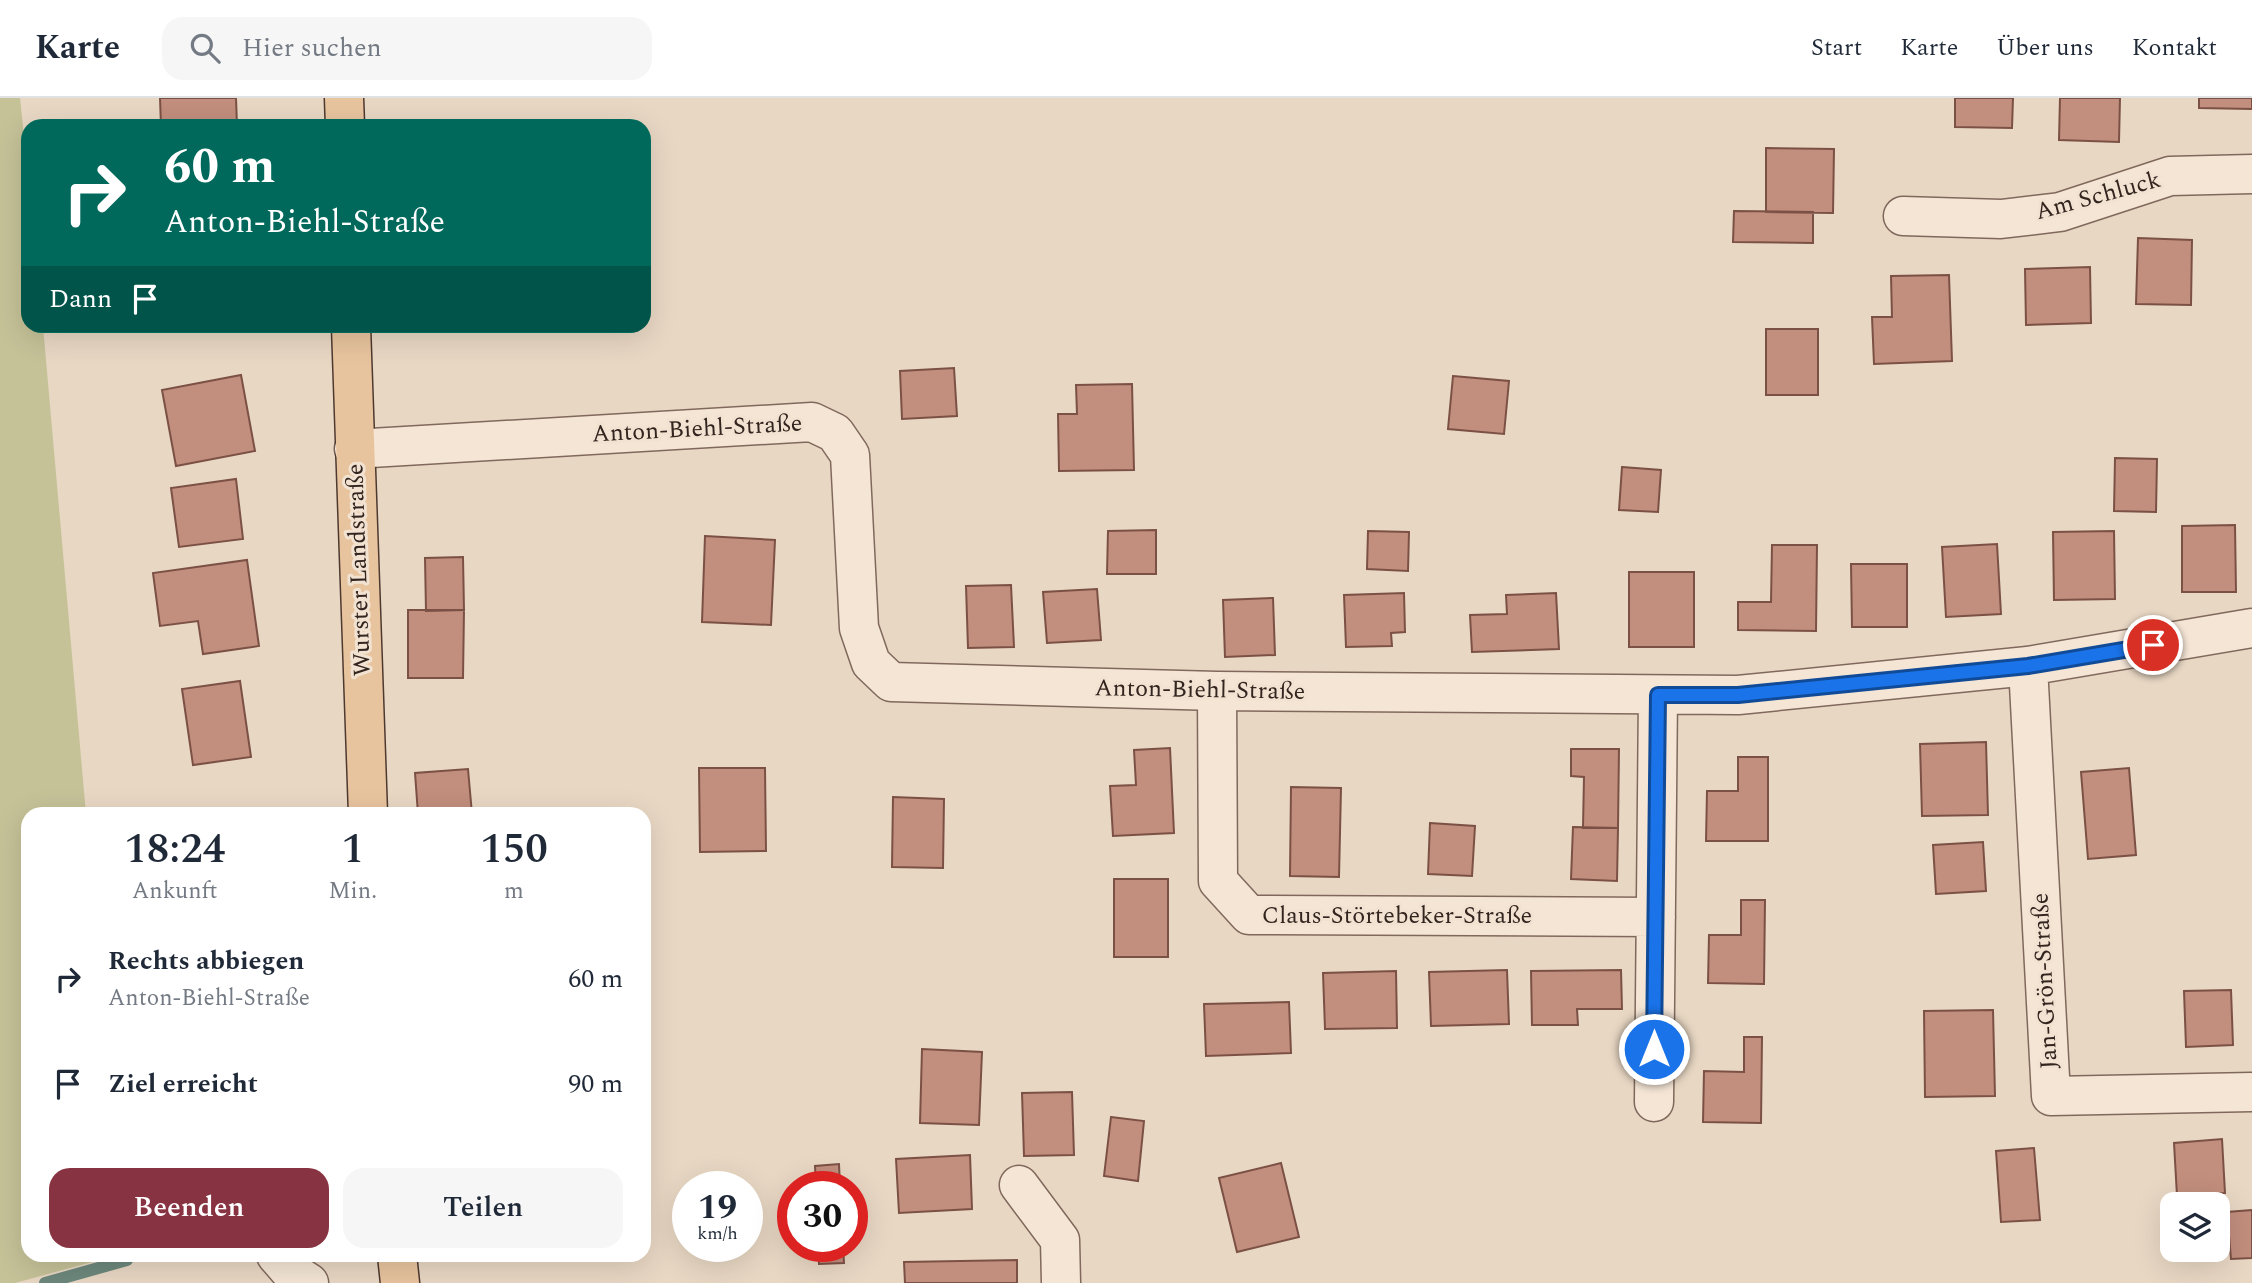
<!DOCTYPE html>
<html lang="de">
<meta charset="utf-8">
<style>
body{margin:0;font-family:Spectral,serif;background:#f6f6f7;color:#1f2937;height:100vh;display:flex;flex-direction:column;font-size:26px;white-space:nowrap}
*{box-sizing:border-box;margin:0}
p{font-size:23px;color:#747a83}
.icon{flex:none;width:38px;height:38px;fill:none;stroke:currentColor;stroke-width:2;stroke-linecap:round;stroke-linejoin:round}
.map{position:relative;flex:1;overflow:hidden}
.side{position:absolute;left:21px;top:709px;width:630px;height:455px;display:flex;flex-direction:column;background:#fff;border-radius:21px;box-shadow:0 7px 28px #0002}
.side>*{flex:none}
.banner{position:absolute;left:21px;top:21px;width:630px;height:214px;border-radius:21px;box-shadow:0 7px 28px #0002;background:#00695c;color:#fff;overflow:hidden}
.buttons{position:absolute;left:2160px;top:1094px;display:grid;gap:14px}
.buttons a{display:grid;place-items:center;width:70px;height:70px;border-radius:14px;background:#fff;box-shadow:0 7px 28px #0002;font-size:35px}
.speed{position:absolute;left:672px;top:1073px;display:flex;gap:14px;font-size:35px;font-weight:700;text-align:center}
.speed>*{display:grid;place-content:center;width:91px;height:91px;border-radius:50%;background:#fff;box-shadow:0 7px 28px #0002;line-height:1}
.speed small{font-size:18px;font-weight:400}
.speed .limit{border:10px solid #d22;background:#fff;color:#111}
.pin{position:absolute;display:grid;place-items:center;width:60px;height:60px;color:#fff;margin:-30px;border:4px solid #fff;border-radius:50%;box-shadow:0 2px 7px #0007}
.me{position:absolute;width:77px;margin:-38px;rotate:0deg;stroke-linejoin:round;filter:drop-shadow(0 0 5px #0008)}
.turn{display:flex;align-items:center;gap:24px;height:147px;padding:0 28px;font-size:32px}
.turn .icon{width:91px;height:91px;stroke-width:2.5}
.turn b{display:block;font-size:49px;line-height:60px}
.then{display:flex;align-items:center;height:66px;padding:0 28px;background:#0003;gap:14px;font-size:26px}
.eta{display:flex;justify-content:space-evenly;align-items:center;height:119px;text-align:center}
.eta b{font-size:42px;font-weight:600;line-height:49px}
.primary-button{display:flex;gap:14px;margin-top:auto;padding:14px 28px}
.primary-button a{flex:1;height:80px;border-radius:21px;background:#883342;color:#fff;font-size:28px;font-weight:600;line-height:80px;text-align:center}
.primary-button a+a{background:#f6f6f7;color:#1f2937}
ul{padding:0;list-style:none}
li{display:flex;align-items:center;gap:21px;height:105px;padding:0 28px}
li div{flex:1}
li b{display:block;font-size:26px}
li em{font-style:normal}
header{display:flex;align-items:center;gap:42px;box-sizing:border-box;height:98px;padding:0 35px;background:#fff;border-bottom:2px solid #e0e1e3}
header strong{font-size:33px}
nav{display:flex;gap:38px;margin-inline-start:auto;font-size:24px}
.search{width:490px;height:63px;background:#f6f6f7;display:flex;align-items:center;gap:18px;box-sizing:border-box;padding:0 24px;border-radius:21px;color:#747a83;font-size:26px}
.map>svg:first-child{display:block}
</style>
<header>
<strong>Karte</strong>
<div class="search"><svg class="icon" aria-label="search" viewBox="0 0 24 24"><circle cx="10" cy="10" r="6"/><path d="M15 15l6 6"/></svg>Hier suchen</div>
<nav><a>Start</a><a>Karte</a><a>Über uns</a><a>Kontakt</a></nav>
</header>
<div class="map">
<svg width="2252" height="1185" viewBox="0 0 2252 1185">
<rect width="100%" height="100%" fill="#e8d7c3"/>
<path fill="#c5c298" d="M 0,0 L 20,0 L 28,75 L 28,228 L 43,228 L 86,716 L 28,716 L 28,1157 L 118,1157 L 15,1185 L 0,1185 Z"/>
<g fill="none" stroke-linecap="round" stroke-linejoin="round">
<path stroke="#6d887d" stroke-width="12" d="M 45,1185 L 127,1162"/>
</g>
<path fill="#c28e7d" stroke="#7c5145" stroke-width="2" d="M 160,0 L 236,0 L 237,28 L 161,28 Z
M 1955,0 L 2013,0 L 2012,30 L 1955,29 Z
M 2060,0 L 2120,0 L 2119,44 L 2059,42 Z
M 2199,0 L 2252,0 L 2252,11 L 2199,10 Z
M 1766,50 L 1834,51 L 1833,115 L 1766,114 Z
M 1734,113 L 1813,114 L 1813,145 L 1733,144 Z
M 2138,140 L 2192,142 L 2191,207 L 2136,206 Z
M 2090,169 L 2091,225 L 2026,227 L 2025,171 Z
M 1949,177 L 1952,263 L 1874,266 L 1872,219 L 1892,219 L 1891,178 Z
M 1766,231 L 1818,231 L 1818,297 L 1766,297 Z
M 954,270 L 957,318 L 902,321 L 900,273 Z
M 241,277 L 255,353 L 176,368 L 162,292 Z
M 1453,278 L 1509,283 L 1504,336 L 1448,331 Z
M 1132,286 L 1134,372 L 1059,373 L 1058,316 L 1077,316 L 1076,287 Z
M 2115,360 L 2157,361 L 2156,414 L 2114,413 Z
M 1622,369 L 1661,372 L 1658,414 L 1619,412 Z
M 236,381 L 243,441 L 179,449 L 171,390 Z
M 2235,427 L 2236,494 L 2182,494 L 2182,428 Z
M 1156,432 L 1156,476 L 1107,476 L 1108,433 Z
M 1368,433 L 1409,434 L 1408,473 L 1367,471 Z
M 2114,433 L 2115,501 L 2054,502 L 2053,434 Z
M 705,438 L 775,442 L 771,527 L 702,524 Z
M 1997,446 L 2001,516 L 1946,519 L 1942,449 Z
M 1772,447 L 1817,447 L 1816,533 L 1738,532 L 1738,504 L 1771,504 Z
M 463,459 L 464,512 L 426,513 L 425,460 Z
M 247,462 L 259,548 L 203,556 L 198,523 L 160,528 L 153,475 Z
M 1851,466 L 1907,466 L 1907,529 L 1852,529 Z
M 1629,474 L 1694,474 L 1694,549 L 1629,549 Z
M 1011,487 L 1014,549 L 968,550 L 966,488 Z
M 1097,491 L 1101,542 L 1047,545 L 1043,494 Z
M 1404,495 L 1405,534 L 1391,535 L 1392,548 L 1346,549 L 1344,497 Z
M 1556,495 L 1559,551 L 1472,554 L 1470,517 L 1507,516 L 1506,497 Z
M 1273,500 L 1275,557 L 1225,559 L 1223,502 Z
M 408,512 L 464,512 L 463,580 L 408,580 Z
M 240,583 L 251,659 L 193,667 L 182,591 Z
M 1986,644 L 1988,717 L 1922,718 L 1920,646 Z
M 1170,650 L 1174,735 L 1113,738 L 1110,688 L 1136,687 L 1134,652 Z
M 1571,651 L 1619,651 L 1618,730 L 1583,730 L 1584,679 L 1571,678 Z
M 1738,659 L 1768,659 L 1768,743 L 1706,743 L 1707,693 L 1738,693 Z
M 699,670 L 765,670 L 766,753 L 700,754 Z
M 2129,670 L 2136,757 L 2088,761 L 2081,674 Z
M 468,671 L 472,716 L 418,716 L 415,675 Z
M 1291,689 L 1341,690 L 1339,779 L 1290,778 Z
M 893,699 L 944,701 L 943,770 L 892,769 Z
M 1430,725 L 1475,728 L 1472,778 L 1428,776 Z
M 1573,729 L 1618,730 L 1617,783 L 1571,781 Z
M 1983,744 L 1986,793 L 1936,796 L 1933,747 Z
M 1114,781 L 1168,781 L 1168,859 L 1114,859 Z
M 1741,802 L 1765,802 L 1764,886 L 1708,885 L 1709,837 L 1741,837 Z
M 1507,872 L 1509,926 L 1431,928 L 1429,874 Z
M 1621,872 L 1622,911 L 1577,911 L 1578,927 L 1532,927 L 1531,873 Z
M 1396,873 L 1397,930 L 1325,931 L 1323,875 Z
M 2231,892 L 2233,947 L 2186,949 L 2184,893 Z
M 1289,904 L 1291,955 L 1206,958 L 1204,906 Z
M 1993,912 L 1995,998 L 1925,999 L 1924,913 Z
M 1744,939 L 1762,939 L 1761,1025 L 1703,1024 L 1704,973 L 1744,974 Z
M 922,951 L 982,954 L 979,1027 L 920,1025 Z
M 1072,994 L 1074,1057 L 1024,1058 L 1022,995 Z
M 1111,1019 L 1144,1023 L 1138,1083 L 1104,1078 Z
M 2222,1041 L 2225,1095 L 2177,1098 L 2174,1045 Z
M 2034,1050 L 2040,1122 L 2001,1124 L 1996,1053 Z
M 970,1057 L 972,1111 L 899,1115 L 896,1061 Z
M 1281,1065 L 1299,1139 L 1237,1154 L 1219,1080 Z
M 839,1066 L 840,1088 L 816,1088 L 815,1068 Z
M 2252,1112 L 2252,1160 L 2231,1161 L 2227,1114 Z
M 818,1148 L 843,1148 L 844,1165 L 819,1166 Z
M 1017,1162 L 1017,1185 L 905,1185 L 904,1164 Z"/>
<g fill="none" stroke-linecap="round" stroke-linejoin="round">
<defs>
<path id="minor" d="M 1903,118 L 2001,121 L 2060,114 L 2170,78 L 2252,76
M 354,351 L 812,324 L 835,335 L 850,357 L 859,530 L 871,565 L 891,584 L 1217,593 L 1738,597 L 2028,568 L 2252,530
M 2028,568 L 2051,998 L 2252,994
M 1217,593 L 1218,783 L 1249,817 L 1656,819
M 1654,1004 L 1658,597
M 1019,1087 L 1060,1142 L 1061,1185
M 276,1157 L 289,1172 L 309,1185"/>
<path id="major" d="M 344,0 L 345,28
M 351,228 L 368,716
M 397,1157 L 400,1185"/>
</defs>
<use href="#minor" stroke="#80695c" stroke-width="41"/>
<use href="#major" stroke="#4e3930" stroke-width="41"/>
<use href="#minor" stroke="#f4e5d5" stroke-width="38"/>
<use href="#major" stroke="#e8c49e" stroke-width="38"/>
</g>
<g fill="none" stroke-linecap="round" stroke-linejoin="round">
<defs>
<path id="route" d="M 1654,951 L 1658,597 L 1738,597 L 2028,568 L 2153,547"/>
</defs>
<use href="#route" stroke="#114b97" stroke-width="18"/>
<use href="#route" stroke="#1a73e8" stroke-width="12"/>
</g>
<g text-anchor="middle" dominant-baseline="central" stroke-width="6" stroke-linejoin="round" paint-order="stroke">
<g font-size="24" fill="#32241e" stroke="#f1e2d1">
<text transform="translate(2098 98) rotate(-15)">Am Schluck</text>
<text transform="translate(697 331) rotate(-3)">Anton-Biehl-Straße</text>
<text transform="translate(359 472) rotate(-92)">Wurster Landstraße</text>
<text transform="translate(1200 592) rotate(1)">Anton-Biehl-Straße</text>
<text x="1397" y="818">Claus-Störtebeker-Straße</text>
<text transform="translate(2045 883) rotate(-93)">Jan-Grön-Straße</text>
</g>
</g>
</svg>
<div class="buttons">
<a><svg class="icon" aria-label="layers" viewBox="0 0 24 24"><path d="M12 4l9 5-9 5-9-5zM3 14l9 5 9-5"/></svg></a>
</div>
<div class="speed"><div>19<small>km/h</small></div><div class="limit">30</div></div>
<div class="pin" style="left:2153px;top:547px;background:#d93025"><svg class="icon" aria-label="arrive" viewBox="0 0 24 24"><path d="M6 21V4h12l-3 4 3 4H6"/></svg></div>
<svg class="me" style="left:1654px;top:951px" viewBox="-20 -20 40 40"><circle r="17" fill="#1a73e8" stroke="#fff" stroke-width="3"/><path d="M0-11L8 9 0 5-8 9z" fill="#fff"/></svg>
<div class="banner">
<div class="turn"><svg class="icon" aria-label="right" viewBox="0 0 24 24"><path d="M7 20v-9h11M14 6l5 5-5 5"/></svg><div><b>60 m</b>Anton-Biehl-Straße</div></div>
<div class="then">Dann<svg class="icon" aria-label="arrive" viewBox="0 0 24 24"><path d="M6 21V4h12l-3 4 3 4H6"/></svg></div>
</div>
<section class="side">
<div class="eta">
<div><b>18:24</b><p>Ankunft</p></div>
<div><b>1</b><p>Min.</p></div>
<div><b>150</b><p>m</p></div>
</div>
<ul>
<li><svg class="icon" aria-label="right" viewBox="0 0 24 24"><path d="M7 20v-9h11M14 6l5 5-5 5"/></svg><div><b>Rechts abbiegen</b><p>Anton-Biehl-Straße</p></div><em>60 m</em></li>
<li><svg class="icon" aria-label="arrive" viewBox="0 0 24 24"><path d="M6 21V4h12l-3 4 3 4H6"/></svg><div><b>Ziel erreicht</b></div><em>90 m</em></li>
</ul>
<div class="primary-button"><a>Beenden</a><a>Teilen</a></div>
</section>
</div>
